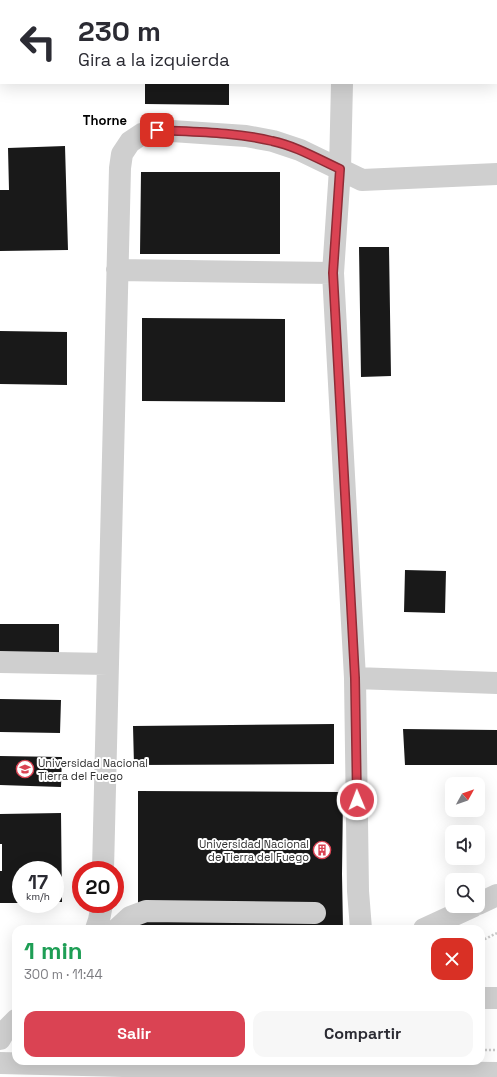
<!DOCTYPE html>
<html lang="es">
<meta charset="utf-8">
<style>
body{margin:0;font-family:"Space Grotesk",sans-serif;background:#f7f7f7;color:#2b2b33;height:100vh;display:flex;flex-direction:column;font-size:15px;white-space:nowrap}
*{box-sizing:border-box;margin:0}
p{font-size:13px;color:#7c7c81}
.icon{flex:none;width:22px;height:22px;fill:none;stroke:currentColor;stroke-width:2;stroke-linecap:round;stroke-linejoin:round}
.map{position:relative;flex:1;overflow:hidden}
.panel{position:absolute;left:12px;top:925px;width:473px;height:140px;display:flex;flex-direction:column;background:#fff;border-radius:12px;box-shadow:0 4px 16px #0002}
.panel>*{flex:none}
.banner{position:absolute;left:0px;top:0px;width:497px;height:84px;box-shadow:0 4px 16px #0002;background:#fff;color:#2b2b33;overflow:hidden}
.needle{width:26px;rotate:50deg}
.tools{position:absolute;left:445px;top:777px;display:grid;gap:8px}
.tools a{display:grid;place-items:center;width:40px;height:40px;border-radius:8px;background:#fff;box-shadow:0 4px 16px #0002;font-size:20px}
.speed{position:absolute;left:12px;top:861px;display:flex;gap:8px;font-size:20px;font-weight:700;text-align:center}
.speed>*{display:grid;place-content:center;width:52px;height:52px;border-radius:50%;background:#fff;box-shadow:0 4px 16px #0002;line-height:1}
.speed small{font-size:10px;font-weight:400}
.speed .limit{border:6px solid #d22;background:#fff;color:#111}
.pin{position:absolute;display:grid;place-items:center;width:34px;height:34px;color:#fff;margin:-17px;border-radius:8px;box-shadow:0 2px 6px #0006}
.me{position:absolute;width:44px;margin:-22px;rotate:359deg;stroke-linejoin:round;filter:drop-shadow(0 0 3px #0008)}
.turn{display:flex;align-items:center;gap:14px;height:84px;padding:0 12px;font-size:18px}
.turn .icon{width:52px;height:52px;stroke-width:2.5}
.turn b{display:block;font-size:28px;line-height:34px}
.round{display:grid;place-items:center;flex:none;width:42px;height:42px;border-radius:12px;background:#f7f7f7}
.headline{display:flex;align-items:center;justify-content:space-between;height:68px;padding:0 12px}
h1{font-size:24px;font-weight:800;line-height:30px;color:#1e9e55}
.cta{display:flex;gap:8px;margin-top:auto;padding:8px 12px}
.cta a{flex:1;height:46px;border-radius:12px;background:#da4353;color:#fff;font-size:16px;font-weight:800;line-height:46px;text-align:center}
.cta a+a{background:#f7f7f7;color:#2b2b33}
.map>svg:first-child{display:block}
</style>
<div class="map">
<svg width="497" height="1077" viewBox="0 0 497 1077">
<rect width="100%" height="100%" fill="#fff"/>
<path fill="#191919" d="M 145,83 L 229,83 L 229,105 L 145,104 Z
M 65,146 L 68,250 L 0,251 L 0,190 L 9,190 L 8,148 Z
M 141,172 L 280,172 L 280,254 L 140,254 Z
M 359,247 L 389,247 L 391,376 L 361,377 Z
M 142,318 L 285,319 L 285,402 L 142,401 Z
M 0,331 L 67,332 L 67,385 L 0,384 Z
M 405,570 L 446,571 L 445,613 L 404,612 Z
M 0,624 L 59,624 L 59,654 L 0,653 Z
M 0,699 L 61,700 L 60,733 L 0,732 Z
M 334,724 L 334,764 L 134,765 L 133,726 Z
M 403,729 L 497,730 L 497,765 L 405,765 Z
M 0,756 L 62,757 L 61,787 L 0,785 Z
M 138,791 L 340,792 L 340,798 L 343,798 L 342,874 L 343,929 L 138,929 Z
M 61,813 L 62,902 L 55,902 L 55,870 L 21,870 L 21,903 L 0,903 L 0,871 L 2,871 L 2,844 L 0,844 L 0,814 Z"/>
<g fill="none" stroke-linecap="round" stroke-linejoin="round">
<path stroke="#c9c9c9" stroke-width="2.5" stroke-dasharray="2 2" stroke-linecap="butt" d="M 481,941 L 497,933
M 481,1050 L 497,1050"/>
<path stroke="#cfcfcf" stroke-width="22" d="M 344,1 L 344,0
M 342,83 L 340,169 L 333,273 L 355,678 L 358,891 L 361,929
M 117,270 L 333,273
M 0,662 L 108,664
M 355,678 L 497,683
M 103,870 L 120,168 L 122,154 L 130,142 L 142,134 L 157,130 L 246,136 L 273,141 L 300,150 L 362,180 L 497,174
M 478,904 L 497,895
M 96,929 L 99,920 L 102,904
M 117,929 L 130,917 L 146,911 L 315,913
M 424,929 L 474,906
M 481,998 L 497,998
M 0,1039 L 4,1032 L 16,1020
M 0,1063 L 329,1071 L 497,1073"/>
</g>
<g fill="none" stroke-linecap="round" stroke-linejoin="round">
<defs>
<path id="route" d="M 157,130 C 195,132 235,132 272,141 C 296,146 318,159 340,169 L 333,273 L 355,678 L 357,800"/>
</defs>
<use href="#route" stroke="#8e2c36" stroke-width="10"/>
<use href="#route" stroke="#da4353" stroke-width="7"/>
</g>
<defs>
<symbol id="university-ring" viewBox="-11 -11 22 22"><circle r="9.5" fill="#fff" stroke="#da4353" stroke-width="1.5"/><path d="M0-5L7-2L0 1L-7-2ZM-4 1L0 2.5L4 1V4Q0 6-4 4Z" fill="#da4353"/></symbol>
<symbol id="building-ring" viewBox="-11 -11 22 22"><circle r="9.5" fill="#fff" stroke="#da4353" stroke-width="1.5"/><path d="M-4-6H4V6H1V3H-1V6H-4ZM-2.5-4.3h1.7v1.8h-1.7ZM.8-4.3h1.7v1.8H.8ZM-2.5-1h1.7V.8h-1.7ZM.8-1h1.7V.8H.8Z" fill="#da4353"/></symbol>
</defs>
<g fill-rule="evenodd">
<use href="#university-ring" x="15" y="759" width="20" height="20"/>
<use href="#building-ring" x="312" y="840" width="20" height="20"/>
</g>
<g text-anchor="middle" dominant-baseline="central" stroke-width="4" stroke-linejoin="round" paint-order="stroke">
<g font-size="11" fill="#323232" stroke="#fff" text-anchor="start">
<text x="38" y="763">Universidad Nacional<tspan x="38" dy="13">Tierra del Fuego</tspan></text>
<text x="309" y="844" text-anchor="end">Universidad Nacional<tspan x="309" dy="13">de Tierra del Fuego</tspan></text>
</g>
<g font-size="13" font-weight="bold" fill="#000" stroke="#fff">
<text x="105" y="120">Thorne</text>
</g>
</g>
</svg>
<div class="tools">
<a><svg class="needle" viewBox="-14 -14 28 28"><path d="M0-13l5 13h-10z" fill="#e53935"/><path d="M0 13l5-13h-10z" fill="#7c7c81"/></svg></a>
<a><svg class="icon" aria-label="sound" viewBox="0 0 24 24"><path d="M4 9h4l5-4v14l-5-4H4zM17 9q2 3 0 6"/></svg></a>
<a><svg class="icon" aria-label="search" viewBox="0 0 24 24"><circle cx="10" cy="10" r="6"/><path d="M15 15l6 6"/></svg></a>
</div>
<div class="speed"><div>17<small>km/h</small></div><div class="limit">20</div></div>
<div class="pin" style="left:157px;top:130px;background:#d93025"><svg class="icon" aria-label="arrive" viewBox="0 0 24 24"><path d="M6 21V4h12l-3 4 3 4H6"/></svg></div>
<svg class="me" style="left:357px;top:800px" viewBox="-20 -20 40 40"><circle r="17" fill="#da4353" stroke="#fff" stroke-width="3"/><path d="M0-11L8 9 0 5-8 9z" fill="#fff"/></svg>
<div class="banner">
<div class="turn"><svg class="icon" aria-label="left" viewBox="0 0 24 24"><path d="M17 20v-9H6M10 6l-5 5 5 5"/></svg><div><b>230 m</b>Gira a la izquierda</div></div>
</div>
<section class="panel">
<div class="headline"><div><h1>1 min</h1><p>300 m · 11:44</p></div><a class="round" style="background:#d93025;color:#fff"><svg class="icon" aria-label="close" viewBox="0 0 24 24"><path d="M6 6l12 12M18 6L6 18"/></svg></a></div>
<div class="cta"><a>Salir</a><a>Compartir</a></div>
</section>
</div>
